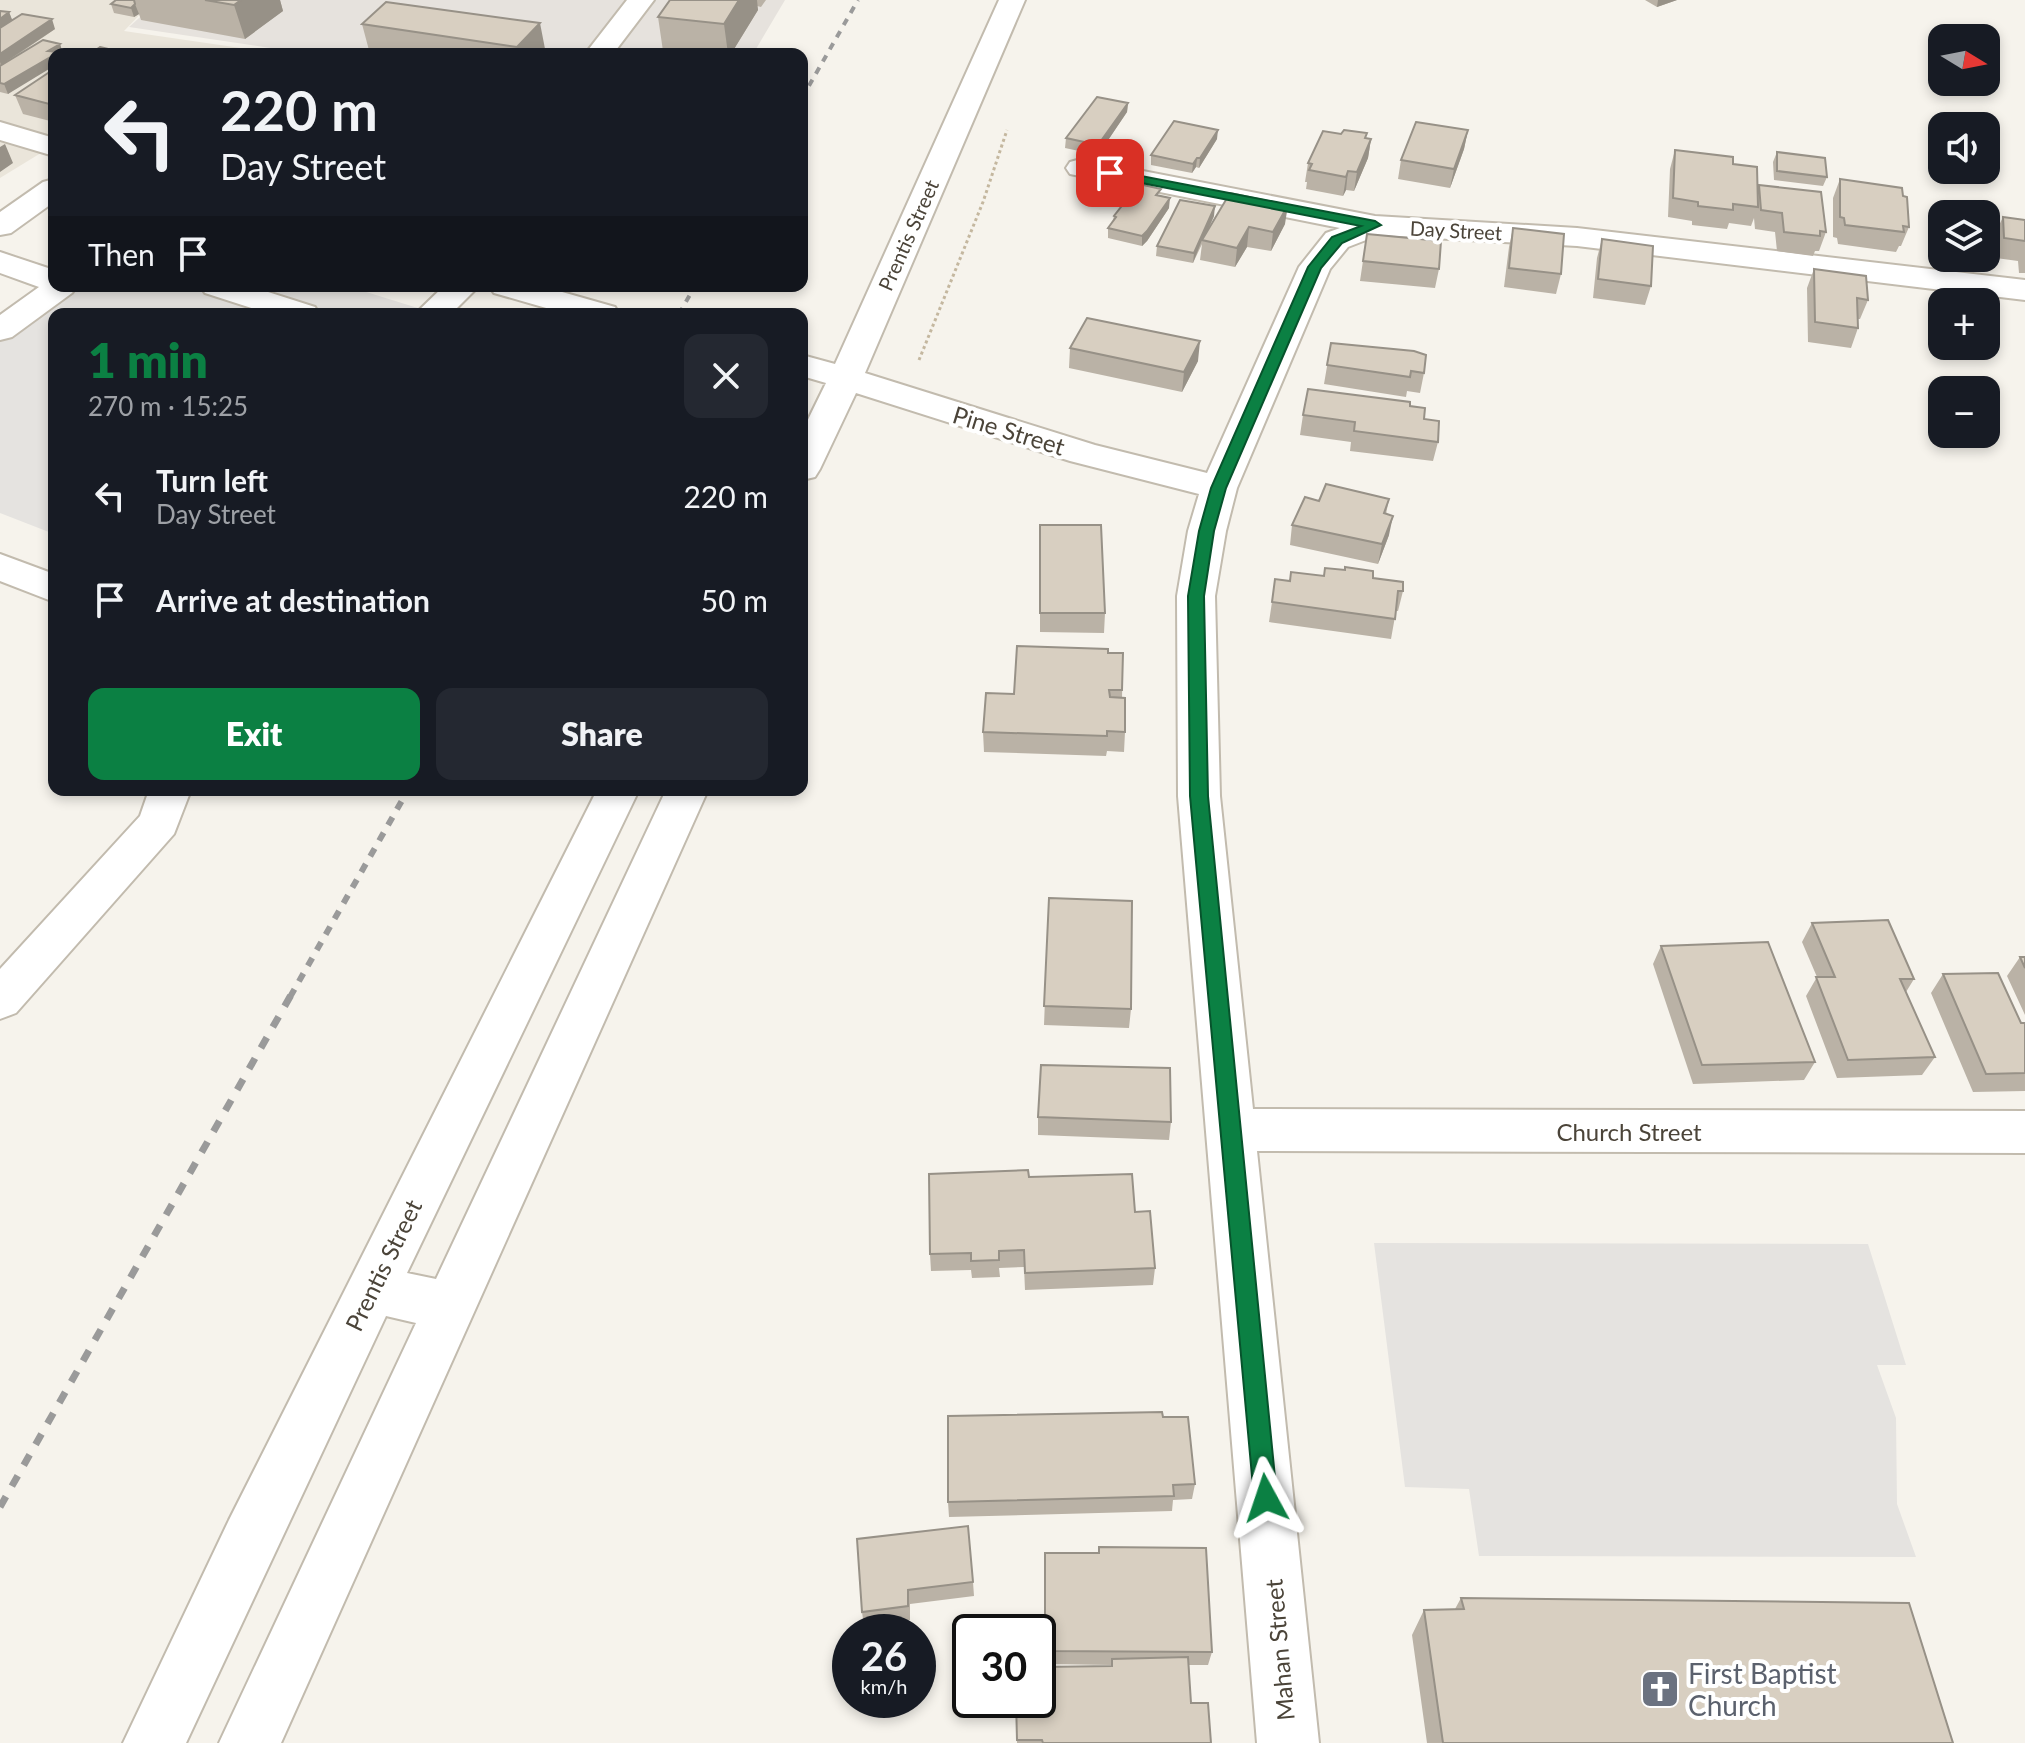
<!DOCTYPE html>
<meta charset="utf-8">
<style>
body{margin:0;font-family:Lato,sans-serif;background:#242831;color:#f1f3f6;height:100vh;display:flex;flex-direction:column;font-size:30px;white-space:nowrap}
*{box-sizing:border-box;margin:0}
p{font-size:26px;color:#9ea1a6}
.icon{flex:none;width:44px;height:44px;fill:none;stroke:currentColor;stroke-width:2;stroke-linecap:round;stroke-linejoin:round}
.map{position:relative;flex:1;overflow:hidden}
.sheet{position:absolute;left:48px;top:308px;width:760px;height:488px;display:flex;flex-direction:column;background:#171b24;border-radius:16px;box-shadow:0 4px 12px #0003}
.sheet>*{flex:none}
.top-card{position:absolute;left:48px;top:48px;width:760px;height:244px;border-radius:16px;box-shadow:0 4px 12px #0003;background:#171b24;color:#f1f3f6;overflow:hidden}
.needle{width:52px;rotate:100deg}
.fabs{position:absolute;left:1928px;top:24px;display:grid;gap:16px}
.fabs a{display:grid;place-items:center;width:72px;height:72px;border-radius:16px;background:#171b24;box-shadow:0 4px 12px #0003;font-size:40px}
.speed{position:absolute;left:832px;top:1614px;display:flex;gap:16px;font-size:40px;font-weight:700;text-align:center}
.speed>*{display:grid;place-content:center;width:104px;height:104px;border-radius:50%;background:#171b24;box-shadow:0 4px 12px #0003;line-height:1}
.speed small{font-size:20px;font-weight:400}
.speed .limit{border:4px solid #111;border-radius:12px;background:#fff;color:#111}
.pin{position:absolute;display:grid;place-items:center;width:68px;height:68px;color:#fff;margin:-34px;border-radius:16px;box-shadow:0 4px 12px #0006}
.me{position:absolute;width:88px;margin:-44px;rotate:355deg;stroke-linejoin:round;filter:drop-shadow(0 0 6px #0008)}
.turn{display:flex;align-items:center;gap:28px;height:168px;padding:0 40px;font-size:36px}
.turn .icon{width:104px;height:104px;stroke-width:2.5}
.turn b{display:block;font-size:56px;line-height:68px}
.then{display:flex;align-items:center;height:76px;padding:0 40px;background:#0003;gap:16px;font-size:30px}
.round{display:grid;place-items:center;flex:none;width:84px;height:84px;border-radius:16px;background:#242831}
.headline{display:flex;align-items:center;justify-content:space-between;height:136px;padding:0 40px}
h1{font-size:48px;font-weight:800;line-height:60px;color:#0b8043}
.primary-button{display:flex;gap:16px;margin-top:auto;padding:16px 40px}
.primary-button a{flex:1;height:92px;border-radius:16px;background:#0b8043;color:#fff;font-size:32px;font-weight:800;line-height:92px;text-align:center}
.primary-button a+a{background:#242831;color:#f1f3f6}
ul{padding:0;list-style:none}
li{display:flex;align-items:center;gap:24px;height:104px;padding:0 40px}
li div{flex:1}
li b{display:block;font-size:30px}
li em{font-style:normal}
.map>svg:first-child{display:block}
</style>
<div class="map">
<svg width="2025" height="1743" viewBox="0 0 2025 1743">
<rect width="100%" height="100%" fill="#f6f3ec"/>
<path fill="#eae5da" d="M 0,0 L 154,0 L 124,31 L 282,54 L 54,54 L 54,145 L 0,178 Z"/>
<path fill="#e6e2dd" d="M 159,0 L 785,0 L 753,54 L 311,54 L 129,27 Z"/>
<path fill="#e5e3e0" d="M 79,286 L 347,286 L 437,314 L 54,314 L 54,534 L 0,513 L 0,342 Z
M 1374,1243 L 1868,1244 L 1906,1365 L 1877,1365 L 1896,1418 L 1897,1504 L 1916,1557 L 1479,1556 L 1469,1489 L 1405,1487 Z"/>
<g fill="none" stroke-linecap="round" stroke-linejoin="round">
<defs>
<path id="minor" d="M 627,0 L 654,0 L 613,54 L 585,54 Z
M 999,0 L 1025,0 L 865,373 L 1095,445 L 1207,473 L 1299,267 L 1326,233 L 1340,228 L 1070,174 L 1066,168 L 1070,162 L 1081,159 L 1375,216 L 1577,228 L 2025,280 L 2025,300 L 1577,246 L 1379,235 L 1348,247 L 1330,269 L 1237,488 L 1226,531 L 1215,596 L 1220,796 L 1253,1109 L 2025,1111 L 2025,1153 L 1257,1151 L 1319,1743 L 1257,1743 L 1178,796 L 1177,596 L 1188,531 L 1199,494 L 1070,461 L 856,393 L 820,469 L 815,477 L 802,480 L 802,432 L 826,383 L 802,376 L 802,355 L 835,364 Z
M 0,122 L 54,138 L 54,156 L 0,140 Z
M 54,179 L 54,202 L 11,233 L 0,235 L 0,212 L 43,182 Z
M 0,252 L 54,270 L 54,286 L 77,286 L 72,293 L 12,337 L 0,340 L 0,315 L 39,287 L 0,273 Z
M 200,286 L 249,286 L 315,307 L 319,314 L 270,314 L 205,293 Z
M 444,286 L 479,286 L 451,314 L 415,314 Z
M 489,286 L 541,286 L 615,307 L 619,314 L 567,314 L 494,293 Z
M 0,554 L 54,574 L 54,602 L 0,581 Z
M 149,790 L 191,790 L 174,834 L 16,1013 L 0,1019 L 0,969 L 140,816 Z
M 597,790 L 639,790 L 407,1273 L 436,1279 L 666,790 L 708,790 L 281,1743 L 219,1743 L 416,1323 L 386,1316 L 186,1743 L 123,1743 L 229,1520 Z"/>
</defs>
<use href="#minor" stroke="#c2bbae" stroke-width="4"/>
<path stroke="#c4b79f" stroke-width="3" stroke-dasharray="3 3" stroke-linecap="butt" d="M 919,360 L 983,202 L 1007,130"/>
<use href="#minor" fill="#fff" fill-rule="evenodd"/>
<path stroke="#9a9a9a" stroke-width="4" stroke-dasharray="7 7" stroke-linecap="butt" d="M 802,98 L 858,0
M 679,314 L 695,286"/>
<path stroke="#9a9a9a" stroke-width="6" stroke-dasharray="9 9" stroke-linecap="butt" d="M 290,997 L 408,790"/>
<path stroke="#9a9a9a" stroke-width="7" stroke-dasharray="12 12" stroke-linecap="butt" d="M 0,1507 L 291,995"/>
</g>
<path fill="#bab2a6" d="M 116,0 L 280,0 L 283,11 L 245,39 L 141,20 L 139,14 L 134,17 L 114,13 L 111,4 Z
M 670,0 L 766,0 L 761,7 L 757,6 L 758,10 L 731,54 L 693,54 L 663,51 L 658,17 Z
M 1645,0 L 1677,0 L 1657,7 Z
M 386,2 L 546,54 L 370,54 L 362,24 Z
M 0,11 L 9,12 L 12,20 L 55,29 L 7,62 L 60,44 L 63,54 L 54,54 L 8,94 L 0,92 Z
M 54,69 L 54,122 L 23,114 L 15,95 Z
M 1128,103 L 1127,112 L 1098,155 L 1065,148 L 1066,138 Z
M 1468,130 L 1464,149 L 1450,188 L 1398,179 L 1401,160 Z
M 1366,138 L 1371,139 L 1368,158 L 1354,191 L 1346,190 L 1343,196 L 1306,189 L 1307,182 L 1305,182 L 1308,163 Z
M 1217,139 L 1199,168 L 1196,167 L 1192,173 L 1151,165 L 1151,155 Z
M 1675,150 L 1733,164 L 1757,190 L 1759,185 L 1826,232 L 1819,251 L 1815,251 L 1813,256 L 1777,251 L 1775,232 L 1755,229 L 1754,218 L 1751,226 L 1729,223 L 1727,229 L 1692,225 L 1692,221 L 1668,217 L 1670,169 Z
M 1777,152 L 1827,177 L 1823,186 L 1774,180 L 1773,162 Z
M 1840,179 L 1909,227 L 1901,246 L 1899,246 L 1896,252 L 1838,244 L 1837,238 L 1833,237 L 1833,198 Z
M 1169,208 L 1147,241 L 1142,246 L 1108,238 L 1108,228 L 1113,221 L 1114,216 Z
M 1214,216 L 1207,232 L 1285,224 L 1271,251 L 1247,247 L 1235,267 L 1200,260 L 1202,244 L 1193,263 L 1156,256 L 1157,246 Z
M 2003,217 L 2025,220 L 2025,273 L 2019,273 L 2018,261 L 1996,258 L 1994,236 Z
M 1513,228 L 1561,274 L 1556,294 L 1504,287 L 1509,247 Z
M 1367,234 L 1439,269 L 1435,288 L 1360,281 Z
M 1602,239 L 1651,286 L 1645,305 L 1593,298 L 1597,258 Z
M 1814,269 L 1868,300 L 1860,319 L 1858,319 L 1858,328 L 1851,348 L 1808,342 L 1807,288 Z
M 1331,343 L 1424,373 L 1420,393 L 1407,391 L 1406,397 L 1324,384 Z
M 1070,348 L 1198,361 L 1182,392 L 1069,368 Z
M 1410,406 L 1424,419 L 1438,442 L 1433,461 L 1350,451 L 1351,442 L 1300,435 L 1303,415 Z
M 1389,499 L 1386,514 L 1389,535 L 1378,564 L 1290,545 L 1292,525 L 1319,501 Z
M 1040,525 L 1105,613 L 1104,633 L 1040,632 Z
M 1324,576 L 1373,578 L 1403,591 L 1398,611 L 1396,611 L 1391,639 L 1269,622 L 1272,602 L 1290,581 Z
M 1108,653 L 1123,653 L 1122,698 L 1125,732 L 1124,752 L 1107,751 L 1106,756 L 984,752 L 983,732 L 1014,694 Z
M 1049,898 L 1131,1009 L 1129,1028 L 1044,1025 Z
M 1812,923 L 1914,979 L 1906,992 L 1935,1057 L 1922,1075 L 1837,1078 L 1806,996 L 1817,977 L 1802,942 Z
M 1661,946 L 1815,1062 L 1804,1080 L 1693,1084 L 1653,964 Z
M 2020,957 L 2025,957 L 2025,1015 L 2007,976 Z
M 1943,974 L 2021,1023 L 2025,1023 L 2025,1091 L 1973,1092 L 1931,993 Z
M 1038,1117 L 1171,1122 L 1169,1140 L 1038,1135 Z
M 1029,1177 L 1135,1212 L 1155,1268 L 1153,1285 L 1025,1290 L 1024,1267 L 999,1268 L 1000,1277 L 972,1278 L 971,1270 L 931,1271 L 930,1254 Z
M 1163,1417 L 1195,1484 L 1192,1499 L 1173,1500 L 1172,1511 L 949,1517 L 948,1502 Z
M 857,1539 L 973,1582 L 974,1596 L 910,1604 L 910,1620 L 864,1626 L 862,1612 Z
M 1099,1547 L 1212,1652 L 1208,1665 L 1189,1665 L 1191,1703 L 1211,1743 L 1017,1743 L 1016,1700 L 1111,1666 L 1111,1665 L 1045,1664 L 1045,1567 L 1098,1553 Z
M 1461,1598 L 1953,1743 L 1427,1743 L 1412,1635 L 1424,1610 L 1455,1609 Z"/>
<path fill="#979187" d="M 241,0 L 280,0 L 283,11 L 245,39 L 234,5 Z
M 739,0 L 757,0 L 758,10 L 731,54 L 728,54 L 724,24 Z
M 1658,0 L 1677,0 L 1657,7 Z
M 135,4 L 139,14 L 134,17 L 131,8 Z
M 9,12 L 13,22 L 0,31 L 0,19 Z
M 52,19 L 55,29 L 1,65 L 0,62 L 0,54 Z
M 540,23 L 546,54 L 519,54 L 517,47 Z
M 60,44 L 63,54 L 54,54 L 54,66 L 8,94 L 4,84 Z
M 1128,103 L 1127,112 L 1098,155 L 1098,145 Z
M 1218,130 L 1217,139 L 1199,168 L 1200,158 Z
M 1468,130 L 1464,149 L 1450,188 L 1454,169 Z
M 1371,139 L 1368,158 L 1354,191 L 1357,172 Z
M 5,144 L 13,163 L 0,172 L 0,147 Z
M 1197,158 L 1196,167 L 1192,173 L 1193,164 Z
M 1348,171 L 1346,190 L 1343,196 L 1346,177 Z
M 1170,198 L 1169,208 L 1147,241 L 1142,246 L 1142,236 Z
M 1288,205 L 1285,224 L 1271,251 L 1273,232 Z
M 1215,206 L 1214,216 L 1203,241 L 1202,240 L 1193,263 L 1194,253 Z
M 1249,227 L 1247,247 L 1235,267 L 1237,248 Z
M 1200,341 L 1198,361 L 1182,392 L 1184,372 Z
M 1393,516 L 1389,535 L 1378,564 L 1382,544 Z"/>
<path fill="#d8cfc1" stroke="#979187" stroke-width="2" d="M 116,0 L 134,0 L 135,4 L 131,8 L 111,4 Z
M 205,0 L 241,0 L 234,5 Z
M 670,0 L 739,0 L 724,24 L 658,17 Z
M 386,2 L 540,23 L 517,47 L 362,24 Z
M 0,11 L 9,12 L 0,19 Z
M 22,14 L 52,19 L 0,54 L 0,28 Z
M 43,40 L 60,44 L 48,51 L 59,52 L 4,84 L 0,83 L 0,66 Z
M 100,47 L 125,53 L 124,54 L 83,54 L 88,51 L 93,52 Z
M 54,69 L 54,104 L 53,105 L 15,95 Z
M 1097,97 L 1128,103 L 1098,145 L 1066,138 Z
M 1174,121 L 1218,130 L 1200,158 L 1197,158 L 1193,164 L 1151,155 Z
M 1416,122 L 1468,130 L 1454,169 L 1401,160 Z
M 1344,130 L 1367,133 L 1365,138 L 1371,139 L 1357,172 L 1348,171 L 1346,177 L 1309,170 L 1312,164 L 1308,163 L 1323,131 L 1341,134 Z
M 1675,150 L 1733,157 L 1733,164 L 1757,167 L 1758,207 L 1733,204 L 1733,210 L 1698,206 L 1698,202 L 1673,198 Z
M 1777,152 L 1825,158 L 1827,177 L 1777,171 Z
M 1840,179 L 1902,188 L 1903,196 L 1907,197 L 1909,227 L 1903,226 L 1904,232 L 1845,225 L 1844,218 L 1840,217 Z
M 1139,184 L 1161,189 L 1156,195 L 1170,198 L 1147,231 L 1142,236 L 1108,228 L 1116,217 L 1114,216 Z
M 1759,185 L 1821,192 L 1826,232 L 1820,231 L 1820,236 L 1784,232 L 1782,213 L 1761,210 Z
M 1230,193 L 1288,205 L 1273,232 L 1249,227 L 1237,248 L 1202,240 Z
M 1180,200 L 1215,206 L 1194,253 L 1157,246 Z
M 2003,217 L 2025,220 L 2025,241 L 2004,238 Z
M 1513,228 L 1564,234 L 1561,274 L 1509,268 Z
M 1367,234 L 1441,241 L 1439,269 L 1363,261 Z
M 1602,239 L 1653,246 L 1651,286 L 1598,279 Z
M 1814,269 L 1866,276 L 1868,300 L 1857,298 L 1858,328 L 1815,322 Z
M 1087,318 L 1200,341 L 1184,372 L 1070,348 Z
M 1331,343 L 1414,351 L 1426,355 L 1424,373 L 1411,371 L 1410,377 L 1327,365 Z
M 1308,389 L 1410,402 L 1410,406 L 1425,408 L 1424,419 L 1439,421 L 1438,442 L 1354,431 L 1355,422 L 1303,415 Z
M 1326,484 L 1389,499 L 1384,513 L 1393,516 L 1382,544 L 1292,525 L 1305,497 L 1319,501 Z
M 1040,525 L 1101,525 L 1105,613 L 1040,613 Z
M 1345,567 L 1373,571 L 1373,578 L 1403,582 L 1403,591 L 1398,591 L 1395,619 L 1272,602 L 1275,579 L 1290,581 L 1291,572 L 1324,576 L 1325,568 L 1345,570 Z
M 1017,646 L 1108,649 L 1108,653 L 1123,653 L 1122,690 L 1109,690 L 1110,697 L 1125,698 L 1125,732 L 1107,731 L 1107,736 L 983,732 L 986,693 L 1014,694 Z
M 1049,898 L 1132,901 L 1131,1009 L 1044,1006 Z
M 1888,920 L 1914,979 L 1900,979 L 1935,1057 L 1848,1060 L 1816,977 L 1835,977 L 1812,923 Z
M 1768,942 L 1815,1062 L 1702,1065 L 1661,946 Z
M 2020,957 L 2025,957 L 2025,968 Z
M 1998,973 L 2021,1023 L 2025,1023 L 2025,1073 L 1986,1074 L 1943,974 Z
M 1041,1065 L 1170,1068 L 1171,1122 L 1038,1117 Z
M 1028,1170 L 1029,1177 L 1132,1174 L 1135,1212 L 1150,1211 L 1155,1268 L 1025,1273 L 1024,1250 L 999,1251 L 999,1260 L 971,1261 L 971,1253 L 930,1254 L 929,1174 Z
M 1162,1412 L 1163,1417 L 1188,1417 L 1195,1484 L 1173,1485 L 1174,1496 L 948,1502 L 948,1416 Z
M 968,1526 L 973,1582 L 908,1590 L 908,1606 L 862,1612 L 857,1539 Z
M 1099,1547 L 1206,1548 L 1212,1652 L 1045,1651 L 1045,1553 L 1099,1553 Z
M 1461,1598 L 1909,1603 L 1953,1743 L 1443,1743 L 1424,1610 L 1464,1609 Z
M 1188,1657 L 1191,1703 L 1208,1703 L 1211,1743 L 1043,1743 L 1042,1740 L 1017,1740 L 1016,1700 L 1038,1700 L 1038,1673 L 1040,1673 L 1040,1667 L 1112,1666 L 1112,1659 Z"/>
<path fill="#0b8043" stroke="#07532c" stroke-width="2" d="M 1110,170 L 1375,221 L 1381,225 L 1342,243 L 1321,268 L 1226,488 L 1214,531 L 1204,596 L 1208,796 L 1277,1498 L 1274,1506 L 1266,1509 L 1257,1506 L 1254,1498 L 1190,796 L 1188,596 L 1199,531 L 1211,488 L 1308,267 L 1332,237 L 1361,226 L 1106,176 L 1104,173 Z"/>
<defs>
<symbol id="church-square" viewBox="-11 -11 22 22"><rect x="-9" y="-9" width="18" height="18" rx="4" fill="#6b7280" stroke="#fff"/><path d="M-1.2-6h2.4v3.5h3.3v2.4h-3.3V6h-2.4V-.1h-3.3v-2.4h3.3Z" fill="#fff"/></symbol>
</defs>
<g fill-rule="evenodd">
<use href="#church-square" x="1638" y="1667" width="44" height="44"/>
</g>
<g text-anchor="middle" dominant-baseline="central" stroke-width="8" stroke-linejoin="round" paint-order="stroke">
<g font-size="20" fill="#4b4439" stroke="#fff">
<text transform="translate(1456 230) rotate(3)">Day Street</text>
<text transform="translate(908 235) rotate(-66)">Prentis Street</text>
</g>
<g font-size="24" fill="#4b4439" stroke="#fff">
<text transform="translate(1009 430) rotate(17)">Pine Street</text>
<text x="1629" y="1131">Church Street</text>
<text transform="translate(383 1265) rotate(-64)">Prentis Street</text>
<text transform="translate(1279 1650) rotate(-95)">Mahan Street</text>
</g>
<g font-size="28" fill="#5b616d" stroke="#fff" text-anchor="start">
<text x="1688" y="1673">First Baptist<tspan x="1688" dy="32">Church</tspan></text>
</g>
</g>
</svg>
<div class="fabs">
<a><svg class="needle" viewBox="-14 -14 28 28"><path d="M0-13l5 13h-10z" fill="#e53935"/><path d="M0 13l5-13h-10z" fill="#9ea1a6"/></svg></a>
<a><svg class="icon" aria-label="sound" viewBox="0 0 24 24"><path d="M4 9h4l5-4v14l-5-4H4zM17 9q2 3 0 6"/></svg></a>
<a><svg class="icon" aria-label="layers" viewBox="0 0 24 24"><path d="M12 4l9 5-9 5-9-5zM3 14l9 5 9-5"/></svg></a>
<a>+</a>
<a>−</a>
</div>
<div class="speed"><div>26<small>km/h</small></div><div class="limit">30</div></div>
<div class="pin" style="left:1110px;top:173px;background:#d93025"><svg class="icon" aria-label="arrive" viewBox="0 0 24 24"><path d="M6 21V4h12l-3 4 3 4H6"/></svg></div>
<svg class="me" style="left:1266px;top:1498px" viewBox="-20 -20 40 40"><path d="M0-17L14 15 0 8-14 15z" fill="#0b8043" stroke="#fff" stroke-width="4"/></svg>
<div class="top-card">
<div class="turn"><svg class="icon" aria-label="left" viewBox="0 0 24 24"><path d="M17 20v-9H6M10 6l-5 5 5 5"/></svg><div><b>220 m</b>Day Street</div></div>
<div class="then">Then<svg class="icon" aria-label="arrive" viewBox="0 0 24 24"><path d="M6 21V4h12l-3 4 3 4H6"/></svg></div>
</div>
<section class="sheet">
<div class="headline"><div><h1>1 min</h1><p>270 m · 15:25</p></div><a class="round"><svg class="icon" aria-label="close" viewBox="0 0 24 24"><path d="M6 6l12 12M18 6L6 18"/></svg></a></div>
<ul>
<li><svg class="icon" aria-label="left" viewBox="0 0 24 24"><path d="M17 20v-9H6M10 6l-5 5 5 5"/></svg><div><b>Turn left</b><p>Day Street</p></div><em>220 m</em></li>
<li><svg class="icon" aria-label="arrive" viewBox="0 0 24 24"><path d="M6 21V4h12l-3 4 3 4H6"/></svg><div><b>Arrive at destination</b></div><em>50 m</em></li>
</ul>
<div class="primary-button"><a>Exit</a><a>Share</a></div>
</section>
</div>
